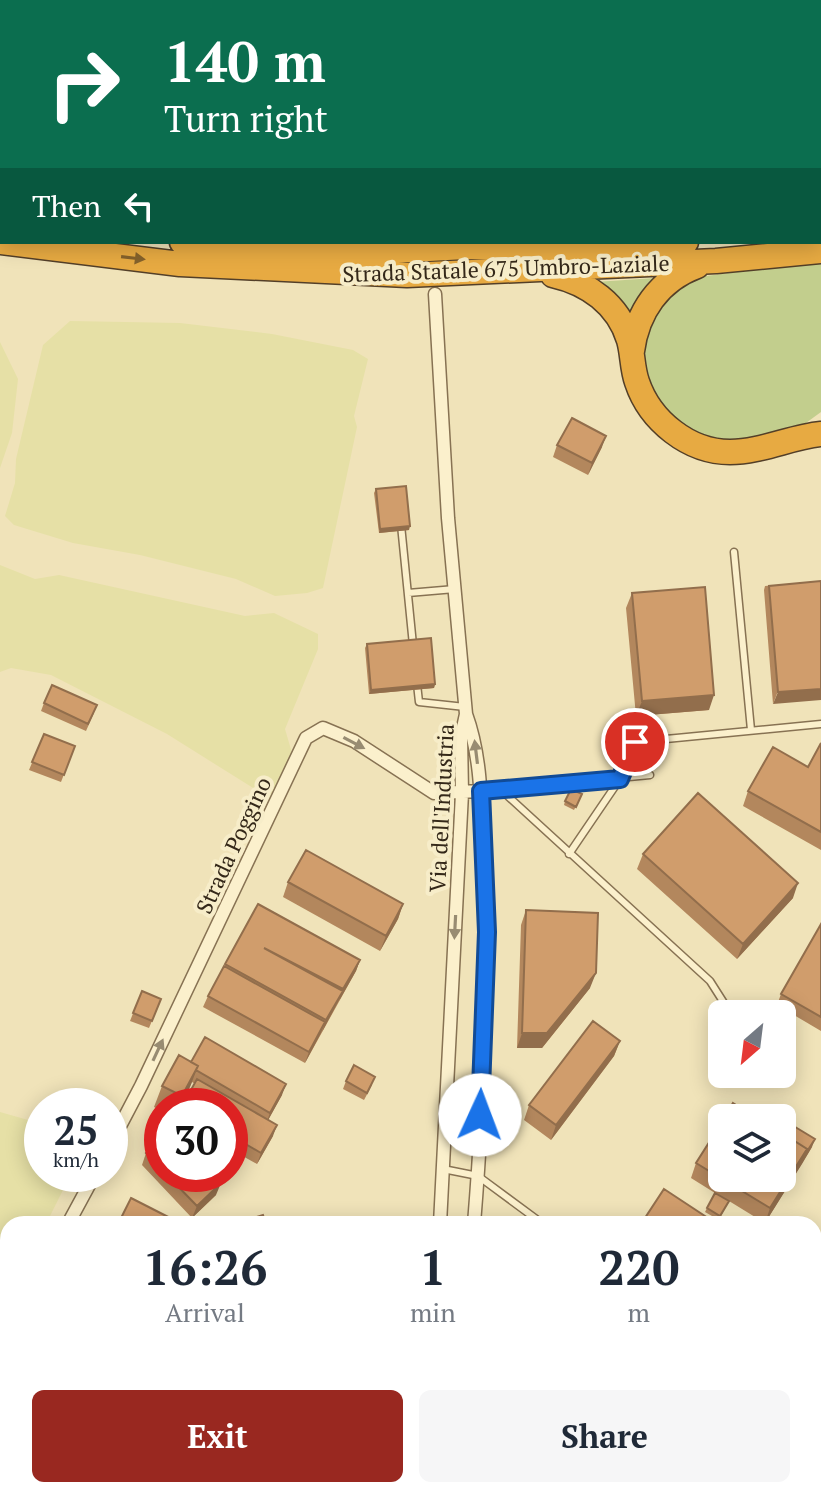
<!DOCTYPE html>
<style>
body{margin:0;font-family:"PT Serif",serif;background:#f6f6f7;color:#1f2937;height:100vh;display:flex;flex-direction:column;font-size:30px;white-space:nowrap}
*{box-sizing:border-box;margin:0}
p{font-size:26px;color:#747a83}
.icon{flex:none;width:44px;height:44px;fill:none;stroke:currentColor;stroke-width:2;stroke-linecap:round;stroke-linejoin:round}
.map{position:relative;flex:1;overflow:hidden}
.side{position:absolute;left:0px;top:1216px;width:822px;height:282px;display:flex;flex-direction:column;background:#fff;border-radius:24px 24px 0 0;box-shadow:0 4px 20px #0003}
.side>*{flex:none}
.guide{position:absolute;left:0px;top:0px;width:822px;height:244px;box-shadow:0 4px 20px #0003;background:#0b6e4f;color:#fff;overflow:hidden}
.needle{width:52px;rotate:208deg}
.buttons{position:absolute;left:708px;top:1000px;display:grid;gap:16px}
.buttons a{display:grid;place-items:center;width:88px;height:88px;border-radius:12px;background:#fff;box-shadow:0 4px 20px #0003;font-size:40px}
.speed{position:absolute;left:24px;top:1088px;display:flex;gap:16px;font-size:40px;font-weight:700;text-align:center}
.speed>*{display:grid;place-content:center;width:104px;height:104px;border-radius:50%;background:#fff;box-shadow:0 4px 20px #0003;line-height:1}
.speed small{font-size:20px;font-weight:400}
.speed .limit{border:12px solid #d22;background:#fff;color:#111}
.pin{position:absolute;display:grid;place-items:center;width:68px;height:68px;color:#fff;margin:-34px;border:4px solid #fff;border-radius:50%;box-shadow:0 2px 8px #0007}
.me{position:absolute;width:88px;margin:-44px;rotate:2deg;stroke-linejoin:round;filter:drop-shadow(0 0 6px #0008)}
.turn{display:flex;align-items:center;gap:28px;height:168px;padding:0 32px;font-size:36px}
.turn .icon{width:104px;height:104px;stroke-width:2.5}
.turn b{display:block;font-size:56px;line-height:68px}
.then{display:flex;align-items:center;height:76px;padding:0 32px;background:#0003;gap:16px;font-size:30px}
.eta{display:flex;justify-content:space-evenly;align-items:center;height:136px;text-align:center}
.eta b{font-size:48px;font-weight:700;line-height:56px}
.cta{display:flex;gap:16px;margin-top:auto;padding:16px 32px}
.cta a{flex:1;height:92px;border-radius:12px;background:#992820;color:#fff;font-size:32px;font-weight:700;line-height:92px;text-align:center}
.cta a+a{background:#f6f6f7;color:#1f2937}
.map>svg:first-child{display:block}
</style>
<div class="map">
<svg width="821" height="1497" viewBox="0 0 821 1497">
<rect width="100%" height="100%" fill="#f0e3b9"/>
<path fill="#e6e0a6" d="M 70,321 L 180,323 L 272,334 L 353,350 L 368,359 L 354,416 L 357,427 L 323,588 L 307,593 L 275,596 L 236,579 L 140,555 L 73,543 L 14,525 L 5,516 L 15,483 L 16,459 L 43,345 Z
M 0,342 L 18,379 L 12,433 L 0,468 Z
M 0,565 L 35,579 L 59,575 L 245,616 L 274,613 L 318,634 L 318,649 L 285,729 L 292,753 L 269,798 L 167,734 L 51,675 L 11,668 L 0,672 Z
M 0,1112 L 42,1124 L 42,1174 L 71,1174 L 46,1224 L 8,1224 L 8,1303 L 0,1319 Z"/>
<path fill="#c2ce8d" d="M 821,237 L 821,412 L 799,428 L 732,443 L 707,439 L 674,421 L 650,390 L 640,350 L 654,307 L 692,278 L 778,266 L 772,242 L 820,242 Z
M 655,278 L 628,320 L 595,282 Z"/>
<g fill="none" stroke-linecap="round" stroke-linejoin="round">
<defs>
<path id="lane" d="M 401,525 L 413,645
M 734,552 L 751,730
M 408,593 L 455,589
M 417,684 L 419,702 L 465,707
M 499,788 L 710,981 L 731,1014
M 481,791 L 650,775
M 569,854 L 620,779 L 635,742 L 821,724
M 443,1169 L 478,1176 L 543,1224
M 749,1490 L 754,1497
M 812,1497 L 821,1483"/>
<path id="street" d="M 641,2 L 641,0
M 435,294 L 448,518 L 466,714 C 482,758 481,806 483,852 C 489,976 484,1101 474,1224
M 110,1145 L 141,1086 L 306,738 L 323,728 L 354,741 L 434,793 L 481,791
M 68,1224 L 95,1174
M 440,1224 L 462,793 L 461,737 L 466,714
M 0,1354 L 8,1339
M 11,1490 L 20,1497
M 424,1497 L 424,1490
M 458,1497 L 458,1490"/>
<path id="primary" d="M 761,0 L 761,2
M 820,175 L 821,178"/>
<path id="highway" d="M 788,0 L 788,2
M 712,2 L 713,0
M 0,223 L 2,223
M 820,232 L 821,232
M 0,242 L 180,264 L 407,275 L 716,261 L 821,251
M 182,242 L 307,252 L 357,253 L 465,247 L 603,248 L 686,242
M 553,275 C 588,283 618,304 629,340 C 633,354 632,368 637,382 C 650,421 689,452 730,452 C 761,452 791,437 821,434
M 632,351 C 637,312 659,280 697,266"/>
</defs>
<use href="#lane" stroke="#877253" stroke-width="9"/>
<use href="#street" stroke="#877253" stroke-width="15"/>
<use href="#primary" stroke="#533f28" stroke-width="23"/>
<use href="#highway" stroke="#533f28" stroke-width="27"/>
<use href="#lane" stroke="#fbf0cc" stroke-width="6"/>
<use href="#street" stroke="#fbf0cc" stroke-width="12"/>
<use href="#primary" stroke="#f7dd8d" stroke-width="20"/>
<use href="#highway" stroke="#e7aa42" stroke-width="24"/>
</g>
<path fill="#b3875d" d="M 557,445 L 602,447 L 588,475 L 553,457 Z
M 376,489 L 409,530 L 379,533 L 374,493 Z
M 821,581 L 773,704 L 764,590 L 765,586 Z
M 632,593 L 709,710 L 636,716 L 626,608 Z
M 367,644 L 435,684 L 434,688 L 369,694 L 365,648 Z
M 44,703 L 94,713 L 86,731 L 41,711 Z
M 44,734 L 75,746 L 61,782 L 29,770 Z
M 821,743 L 821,850 L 743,806 L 748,791 L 808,767 Z
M 582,794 L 574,810 L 564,805 L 565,801 Z
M 643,854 L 793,898 L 737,959 L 637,869 Z
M 288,882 L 403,904 L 398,919 L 380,951 L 283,897 Z
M 258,904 L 360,960 L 356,971 L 305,1063 L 203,1007 L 208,996 Z
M 526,910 L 590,988 L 542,1048 L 517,1048 L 521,925 Z
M 821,924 L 821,1031 L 777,1005 L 781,994 Z
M 142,991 L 161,999 L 149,1028 L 130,1021 Z
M 620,1041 L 614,1056 L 551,1140 L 524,1120 L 529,1105 Z
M 191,1062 L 282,1095 L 268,1120 L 273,1136 L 257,1164 L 230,1149 L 230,1106 L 192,1082 L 180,1106 L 162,1106 L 162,1111 L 154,1107 L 162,1086 Z
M 346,1081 L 372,1085 L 364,1100 L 343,1089 Z
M 162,1138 L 162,1174 L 212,1174 L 216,1195 L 192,1218 L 142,1165 L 146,1153 Z
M 812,1147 L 765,1223 L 729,1201 L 719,1220 L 705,1212 L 707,1208 L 723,1198 L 691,1178 L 696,1163 Z
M 814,1292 L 821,1297 L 821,1420 L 817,1427 L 814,1425 Z
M 148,1490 L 200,1490 L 196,1497 L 159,1497 Z"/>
<path fill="#926e4c" d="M 396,0 L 412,0 L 403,2 L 387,2 Z
M 606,436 L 602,447 L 588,475 L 592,463 Z
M 410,526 L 409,530 L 379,533 L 380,529 Z
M 435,684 L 434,688 L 369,694 L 371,690 Z
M 821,689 L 821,700 L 773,704 L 778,692 Z
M 714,695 L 709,710 L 636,716 L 642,701 Z
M 798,883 L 793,898 L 737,959 L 743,944 Z
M 403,904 L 398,919 L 380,951 L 386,936 Z
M 360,960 L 356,971 L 339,1001 L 343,989 Z
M 596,973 L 590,988 L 542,1048 L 517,1048 L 522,1033 Z
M 343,991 L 338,1002 L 322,1032 L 326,1020 Z
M 325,1022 L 321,1033 L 305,1063 L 309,1052 Z
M 620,1041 L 614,1056 L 551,1140 L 556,1125 Z
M 198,1066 L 190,1087 L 180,1106 L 178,1106 L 182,1096 Z
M 286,1084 L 282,1095 L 266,1124 L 270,1113 Z
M 277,1125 L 273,1136 L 257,1164 L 261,1153 Z
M 815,1139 L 812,1147 L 802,1164 L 804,1156 Z
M 807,1149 L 802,1164 L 765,1223 L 770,1208 Z
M 221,1183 L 216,1195 L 192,1218 L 197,1206 Z"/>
<path fill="#d09d6c" stroke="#926e4c" stroke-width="2" d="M 0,0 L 396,0 L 387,2 L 2,2 L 2,66 L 0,65 Z
M 512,0 L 558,0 L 564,1 L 512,2 Z
M 572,418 L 606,436 L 592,463 L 557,445 Z
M 406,486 L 410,526 L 380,529 L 376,489 Z
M 821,581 L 821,689 L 778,692 L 769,586 Z
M 705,587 L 714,695 L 642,701 L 632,593 Z
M 431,638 L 435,684 L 371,690 L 367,644 Z
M 52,685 L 97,705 L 88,724 L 44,703 Z
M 44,734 L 75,746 L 64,775 L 32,762 Z
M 821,743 L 821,832 L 748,791 L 773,747 L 808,767 Z
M 571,789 L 582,794 L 576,807 L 565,801 Z
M 698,793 L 798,883 L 743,944 L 643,854 Z
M 306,850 L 403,904 L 386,936 L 288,882 Z
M 258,904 L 360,960 L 343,989 L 264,948 L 343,991 L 326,1020 L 225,964 Z
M 526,910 L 598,913 L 596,973 L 547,1033 L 522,1033 Z
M 821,924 L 821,1017 L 781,994 Z
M 224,966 L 325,1022 L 309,1052 L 208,996 Z
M 142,991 L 161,999 L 152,1021 L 133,1013 Z
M 593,1021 L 620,1041 L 556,1125 L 529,1105 Z
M 205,1037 L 286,1084 L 270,1113 L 196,1070 L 198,1066 L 191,1062 Z
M 179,1055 L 198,1066 L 182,1096 L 162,1086 Z
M 354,1065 L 375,1077 L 367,1093 L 346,1081 Z
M 197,1079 L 277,1125 L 261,1153 L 230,1135 L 230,1106 L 182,1106 Z
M 733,1103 L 757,1118 L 724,1118 Z
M 782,1119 L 815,1139 L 804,1156 L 807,1149 L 782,1133 Z
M 722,1122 L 722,1178 L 782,1178 L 782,1133 L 807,1149 L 770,1208 L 696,1163 Z
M 162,1138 L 162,1170 L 146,1153 Z
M 166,1174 L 212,1174 L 221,1183 L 197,1206 Z
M 664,1189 L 717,1224 L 641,1224 Z
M 715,1193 L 729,1201 L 720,1216 L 707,1208 Z
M 131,1198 L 182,1224 L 118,1224 Z
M 263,1215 L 266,1224 L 241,1224 L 240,1222 Z
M 351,1219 L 353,1224 L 337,1224 Z
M 814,1292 L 821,1297 L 821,1398 L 814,1394 Z
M 814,1398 L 821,1402 L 821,1416 L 814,1411 Z
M 178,1490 L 196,1490 L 192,1497 L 190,1497 Z
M 275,1490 L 306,1490 L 316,1497 L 269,1497 Z"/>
<defs><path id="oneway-solid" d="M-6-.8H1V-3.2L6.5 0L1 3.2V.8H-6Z" transform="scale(2)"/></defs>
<use fill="#85622b" href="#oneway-solid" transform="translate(133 258) rotate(7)"/>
<g fill="#988c72">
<use href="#oneway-solid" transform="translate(354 743) rotate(28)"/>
<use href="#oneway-solid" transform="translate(476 752) rotate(-97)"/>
<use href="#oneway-solid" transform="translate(455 927) rotate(93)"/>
<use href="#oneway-solid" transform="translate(158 1050) rotate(-65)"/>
</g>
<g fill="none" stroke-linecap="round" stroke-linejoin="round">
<defs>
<path id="route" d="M 480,1115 L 487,932 L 481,791 L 620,779 L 635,742"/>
</defs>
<use href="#route" stroke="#114b97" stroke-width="20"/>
<use href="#route" stroke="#1a73e8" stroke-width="14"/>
</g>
<g text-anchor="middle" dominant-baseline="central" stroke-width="8" stroke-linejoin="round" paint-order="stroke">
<g font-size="22" fill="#342819" stroke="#f7edc9">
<text transform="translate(506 268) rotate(-2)">Strada Statale 675 Umbro-Laziale</text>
<text transform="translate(441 808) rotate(-87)">Via dell'Industria</text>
<text transform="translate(233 845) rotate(-65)">Strada Poggino</text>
</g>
</g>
</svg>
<div class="buttons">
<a><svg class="needle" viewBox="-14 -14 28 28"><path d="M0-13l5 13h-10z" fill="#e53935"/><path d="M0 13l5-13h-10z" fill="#747a83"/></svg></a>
<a><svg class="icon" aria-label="layers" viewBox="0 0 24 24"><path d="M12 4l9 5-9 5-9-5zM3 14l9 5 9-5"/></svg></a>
</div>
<div class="speed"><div>25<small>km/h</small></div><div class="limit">30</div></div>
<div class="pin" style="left:635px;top:742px;background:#d93025"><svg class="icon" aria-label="arrive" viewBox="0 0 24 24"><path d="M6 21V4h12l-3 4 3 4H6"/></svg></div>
<svg class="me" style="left:480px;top:1115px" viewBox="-20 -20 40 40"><circle r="19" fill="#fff"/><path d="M0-13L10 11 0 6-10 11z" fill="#1a73e8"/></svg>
<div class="guide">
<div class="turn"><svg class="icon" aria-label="right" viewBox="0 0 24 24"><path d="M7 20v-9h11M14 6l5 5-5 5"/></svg><div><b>140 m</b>Turn right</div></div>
<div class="then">Then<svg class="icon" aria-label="left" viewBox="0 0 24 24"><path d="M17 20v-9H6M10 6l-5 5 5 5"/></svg></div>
</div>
<section class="side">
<div class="eta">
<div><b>16:26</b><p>Arrival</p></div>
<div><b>1</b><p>min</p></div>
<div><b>220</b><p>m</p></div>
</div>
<div class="cta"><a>Exit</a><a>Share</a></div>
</section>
</div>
